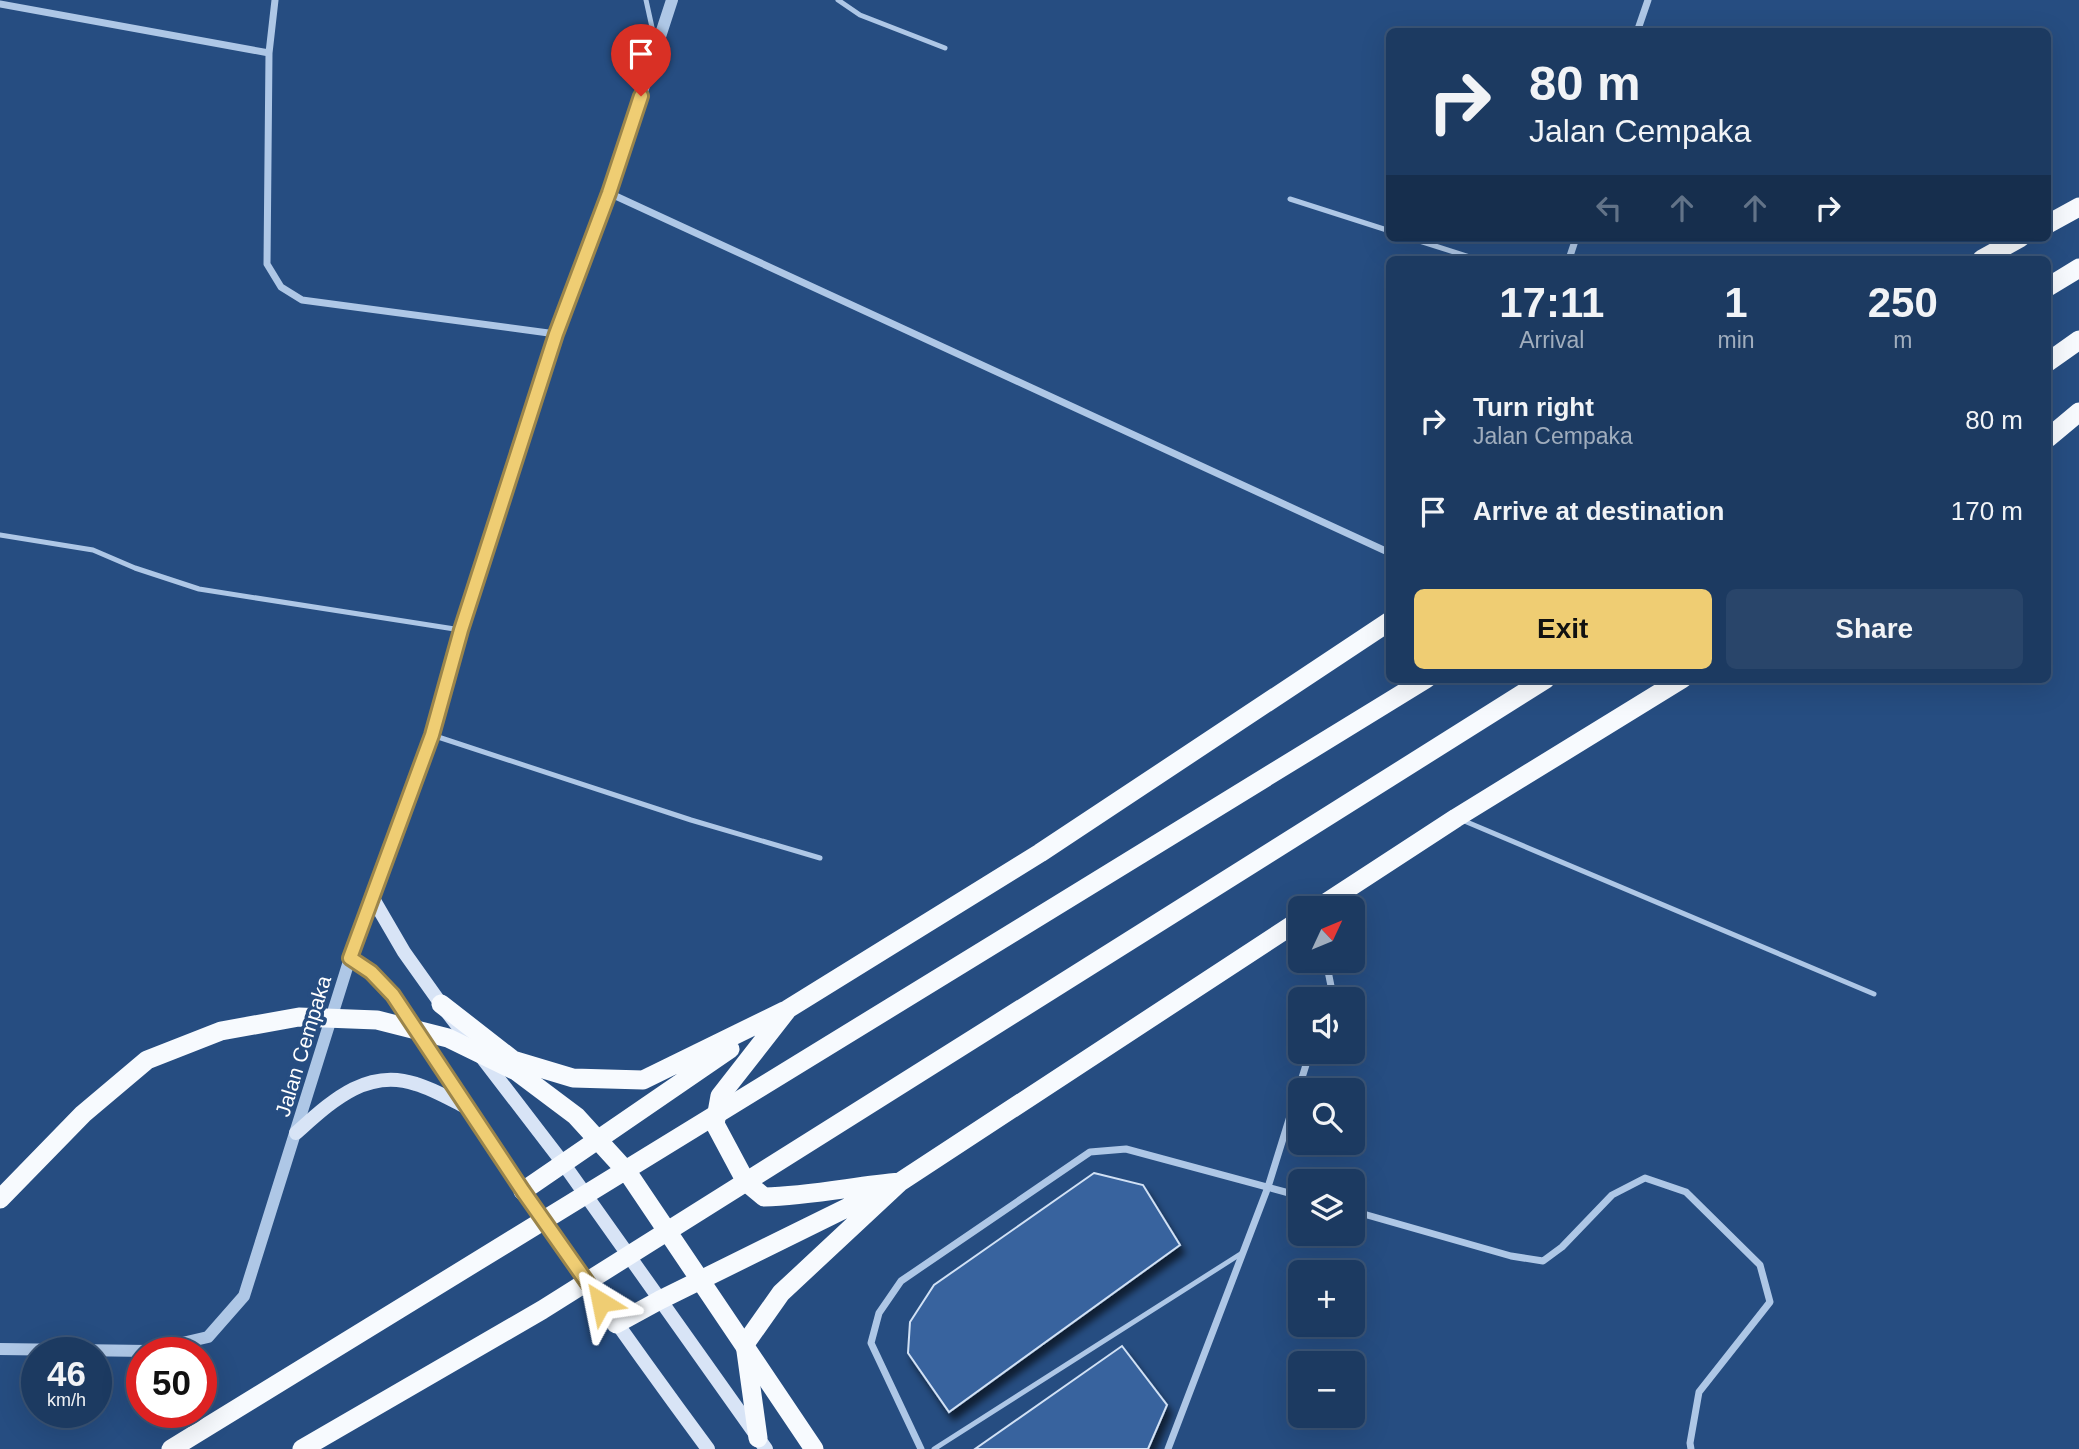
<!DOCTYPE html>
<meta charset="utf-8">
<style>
body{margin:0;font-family:Arial,sans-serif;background:#29456a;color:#f1f3f6;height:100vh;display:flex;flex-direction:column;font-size:26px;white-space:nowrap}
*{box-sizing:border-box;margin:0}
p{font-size:23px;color:#a0adbd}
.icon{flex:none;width:38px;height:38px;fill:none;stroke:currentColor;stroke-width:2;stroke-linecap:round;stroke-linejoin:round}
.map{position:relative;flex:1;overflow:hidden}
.sheet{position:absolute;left:1386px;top:256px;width:665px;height:427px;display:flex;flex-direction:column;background:#1c3a61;border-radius:10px;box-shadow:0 7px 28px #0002,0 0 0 2px #3a5476}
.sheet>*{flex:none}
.guide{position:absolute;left:1386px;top:28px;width:665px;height:214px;border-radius:10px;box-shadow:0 7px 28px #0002,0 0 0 2px #3a5476;background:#1c3a61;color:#f1f3f6;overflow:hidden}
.needle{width:46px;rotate:46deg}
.controls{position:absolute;left:1288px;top:896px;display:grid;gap:14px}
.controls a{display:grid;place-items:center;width:77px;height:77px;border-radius:10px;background:#1c3a61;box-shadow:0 7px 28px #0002,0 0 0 2px #3a5476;font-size:35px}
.speed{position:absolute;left:21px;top:1337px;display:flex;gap:14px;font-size:35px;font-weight:700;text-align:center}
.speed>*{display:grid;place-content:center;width:91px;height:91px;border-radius:50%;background:#1c3a61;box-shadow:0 7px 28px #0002,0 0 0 2px #3a5476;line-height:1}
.speed small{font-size:18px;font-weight:400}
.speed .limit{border:10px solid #d22;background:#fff;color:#111}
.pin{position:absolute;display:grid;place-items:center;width:60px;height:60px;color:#fff;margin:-72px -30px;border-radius:50% 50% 50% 0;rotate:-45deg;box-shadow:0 0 7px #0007}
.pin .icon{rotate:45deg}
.me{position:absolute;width:77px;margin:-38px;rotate:325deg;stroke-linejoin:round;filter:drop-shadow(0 0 5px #0008)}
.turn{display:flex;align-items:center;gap:24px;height:147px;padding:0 28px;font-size:32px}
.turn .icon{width:91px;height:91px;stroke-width:2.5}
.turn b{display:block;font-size:49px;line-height:60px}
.lanes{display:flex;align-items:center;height:66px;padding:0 28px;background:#0003;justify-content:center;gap:35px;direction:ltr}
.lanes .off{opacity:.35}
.eta{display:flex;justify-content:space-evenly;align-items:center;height:119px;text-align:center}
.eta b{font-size:42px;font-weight:600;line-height:49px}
.cta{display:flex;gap:14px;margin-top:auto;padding:14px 28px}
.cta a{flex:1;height:80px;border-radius:10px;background:#efcd73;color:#111;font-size:28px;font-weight:600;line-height:80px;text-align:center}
.cta a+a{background:#29456a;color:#f1f3f6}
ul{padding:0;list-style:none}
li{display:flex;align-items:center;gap:21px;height:91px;padding:0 28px}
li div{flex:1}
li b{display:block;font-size:26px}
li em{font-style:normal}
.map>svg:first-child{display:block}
</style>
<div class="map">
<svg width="2079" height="1449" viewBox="0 0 2079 1449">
<defs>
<filter id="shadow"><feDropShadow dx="4.5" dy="8" stdDeviation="3.5" flood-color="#0009"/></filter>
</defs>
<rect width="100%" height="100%" fill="#264d81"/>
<path fill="#37639e" stroke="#d1e1f5" stroke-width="2" filter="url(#shadow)" d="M 1094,1173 L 1143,1185 L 1180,1245 L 949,1412 L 908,1353 L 910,1322 L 934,1285 Z
M 1122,1346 L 1167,1405 L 1148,1449 L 975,1449 Z"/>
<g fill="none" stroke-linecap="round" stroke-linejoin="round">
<path stroke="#aec7e6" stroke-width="5" d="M 646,0 L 655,41
M 838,0 L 860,15 L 945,48
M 1290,199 L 1390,231
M 1410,238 L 1476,259
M 0,535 L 93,550 L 135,568 L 199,589 L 461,630
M 432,735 L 691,820 L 820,858
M 1462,820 L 1874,994
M 934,1449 L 1242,1253"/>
<path stroke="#aec7e6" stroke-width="7" d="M 275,0 L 269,53 L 267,264 L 281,287 L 302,300 L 556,334
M 0,4 L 269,53
M 1637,32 L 1648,0
M 609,193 L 1390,553
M 1569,259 L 1576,238
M 1326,961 L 1331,986 L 1327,999
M 1353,1211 L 1511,1256 L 1543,1261 L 1562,1247 L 1612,1195 L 1645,1178 L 1686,1192 L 1760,1265 L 1770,1302 L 1699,1392 L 1690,1443 L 1691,1449
M 921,1449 L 871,1343 L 879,1313 L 901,1281 L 1090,1152 L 1126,1149 L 1300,1196
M 1168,1449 L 1268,1187 L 1310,1052"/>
<path stroke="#aec7e6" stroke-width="12" d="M 0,1349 L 148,1351 L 208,1337 L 244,1296 L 350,958 L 432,735 L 461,630 L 556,334 L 609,193 L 672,0"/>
<path stroke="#d8e4f6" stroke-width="14" d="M 372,897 L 404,952 L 441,1004 L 563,1163 L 766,1449
M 350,958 L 371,972 L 393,994 C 494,1149 598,1300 708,1449
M 296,1133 C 330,1103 366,1067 416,1084 C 433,1089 450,1099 466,1107"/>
<path stroke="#f7fafe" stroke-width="19" d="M 2048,224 L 2079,207
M 1982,259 L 2020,238
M 2048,287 L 2079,268
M 2048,362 L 2079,340
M 2048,438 L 2079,412
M 1318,908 L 1456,818 L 1682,679
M 1300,920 L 900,1182 C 855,1186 810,1196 764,1197 L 746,1182 L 715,1124 L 720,1096 L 788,1009 L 1040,853 L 1390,621
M 441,1004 L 513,1060 L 573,1078 L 643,1080 L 784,1011
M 523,1191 L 730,1049
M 616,1324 L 660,1300 L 881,1191
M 758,1438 L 745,1344 L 781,1293 L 900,1182"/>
<path stroke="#f7fafe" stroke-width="19" d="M 0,1199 L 83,1114 L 147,1060 L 221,1031 L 299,1017 L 377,1020 L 448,1038 L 516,1071 L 576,1116 L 628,1173 L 814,1449
M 171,1449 L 1426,679
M 302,1449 L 542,1310 L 1546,679"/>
</g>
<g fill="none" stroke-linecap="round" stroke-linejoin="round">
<defs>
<path id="route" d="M 601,1302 L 523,1191 L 393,995 L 371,972 L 350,958 L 432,735 L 461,630 L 556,334 L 609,193 L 641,96"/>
</defs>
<use href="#route" stroke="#9b854b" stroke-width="18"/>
<use href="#route" stroke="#efcd73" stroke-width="12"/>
</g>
<g text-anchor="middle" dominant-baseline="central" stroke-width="7" stroke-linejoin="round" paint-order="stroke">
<g font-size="21" fill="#fff" stroke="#264d81">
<text transform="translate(303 1046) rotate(-73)">Jalan Cempaka</text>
</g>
</g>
</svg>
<div class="controls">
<a><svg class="needle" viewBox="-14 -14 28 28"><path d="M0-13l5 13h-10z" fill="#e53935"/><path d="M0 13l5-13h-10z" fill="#a0adbd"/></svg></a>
<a><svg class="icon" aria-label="sound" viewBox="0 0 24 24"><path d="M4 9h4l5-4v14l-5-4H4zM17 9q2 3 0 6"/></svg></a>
<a><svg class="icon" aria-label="search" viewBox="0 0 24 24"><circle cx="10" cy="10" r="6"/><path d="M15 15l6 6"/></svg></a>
<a><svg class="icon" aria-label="layers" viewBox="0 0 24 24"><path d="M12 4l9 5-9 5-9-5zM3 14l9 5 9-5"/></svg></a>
<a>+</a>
<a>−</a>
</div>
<div class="speed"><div>46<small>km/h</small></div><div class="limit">50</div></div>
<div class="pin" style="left:641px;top:96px;background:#d93025"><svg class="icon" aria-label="arrive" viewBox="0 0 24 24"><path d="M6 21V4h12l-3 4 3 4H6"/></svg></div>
<svg class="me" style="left:601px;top:1302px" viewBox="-20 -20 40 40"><path d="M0-17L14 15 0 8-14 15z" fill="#efcd73" stroke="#fff" stroke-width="4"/></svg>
<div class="guide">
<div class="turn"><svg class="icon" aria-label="right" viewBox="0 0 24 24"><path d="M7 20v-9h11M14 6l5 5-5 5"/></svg><div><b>80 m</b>Jalan Cempaka</div></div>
<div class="lanes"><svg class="icon off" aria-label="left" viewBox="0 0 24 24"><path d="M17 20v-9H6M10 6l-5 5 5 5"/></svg><svg class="icon off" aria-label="ahead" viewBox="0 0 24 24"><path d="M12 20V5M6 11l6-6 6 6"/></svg><svg class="icon off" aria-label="ahead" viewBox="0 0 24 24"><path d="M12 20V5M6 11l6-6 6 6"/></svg><svg class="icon" aria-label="right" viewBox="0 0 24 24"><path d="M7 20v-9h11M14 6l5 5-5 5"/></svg></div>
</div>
<section class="sheet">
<div class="eta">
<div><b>17:11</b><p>Arrival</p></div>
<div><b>1</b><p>min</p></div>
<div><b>250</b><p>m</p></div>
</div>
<ul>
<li><svg class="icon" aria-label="right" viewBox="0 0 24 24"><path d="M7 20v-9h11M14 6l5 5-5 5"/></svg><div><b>Turn right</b><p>Jalan Cempaka</p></div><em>80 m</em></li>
<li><svg class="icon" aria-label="arrive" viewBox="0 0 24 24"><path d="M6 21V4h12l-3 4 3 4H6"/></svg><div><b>Arrive at destination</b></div><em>170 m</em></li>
</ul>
<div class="cta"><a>Exit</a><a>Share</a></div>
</section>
</div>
